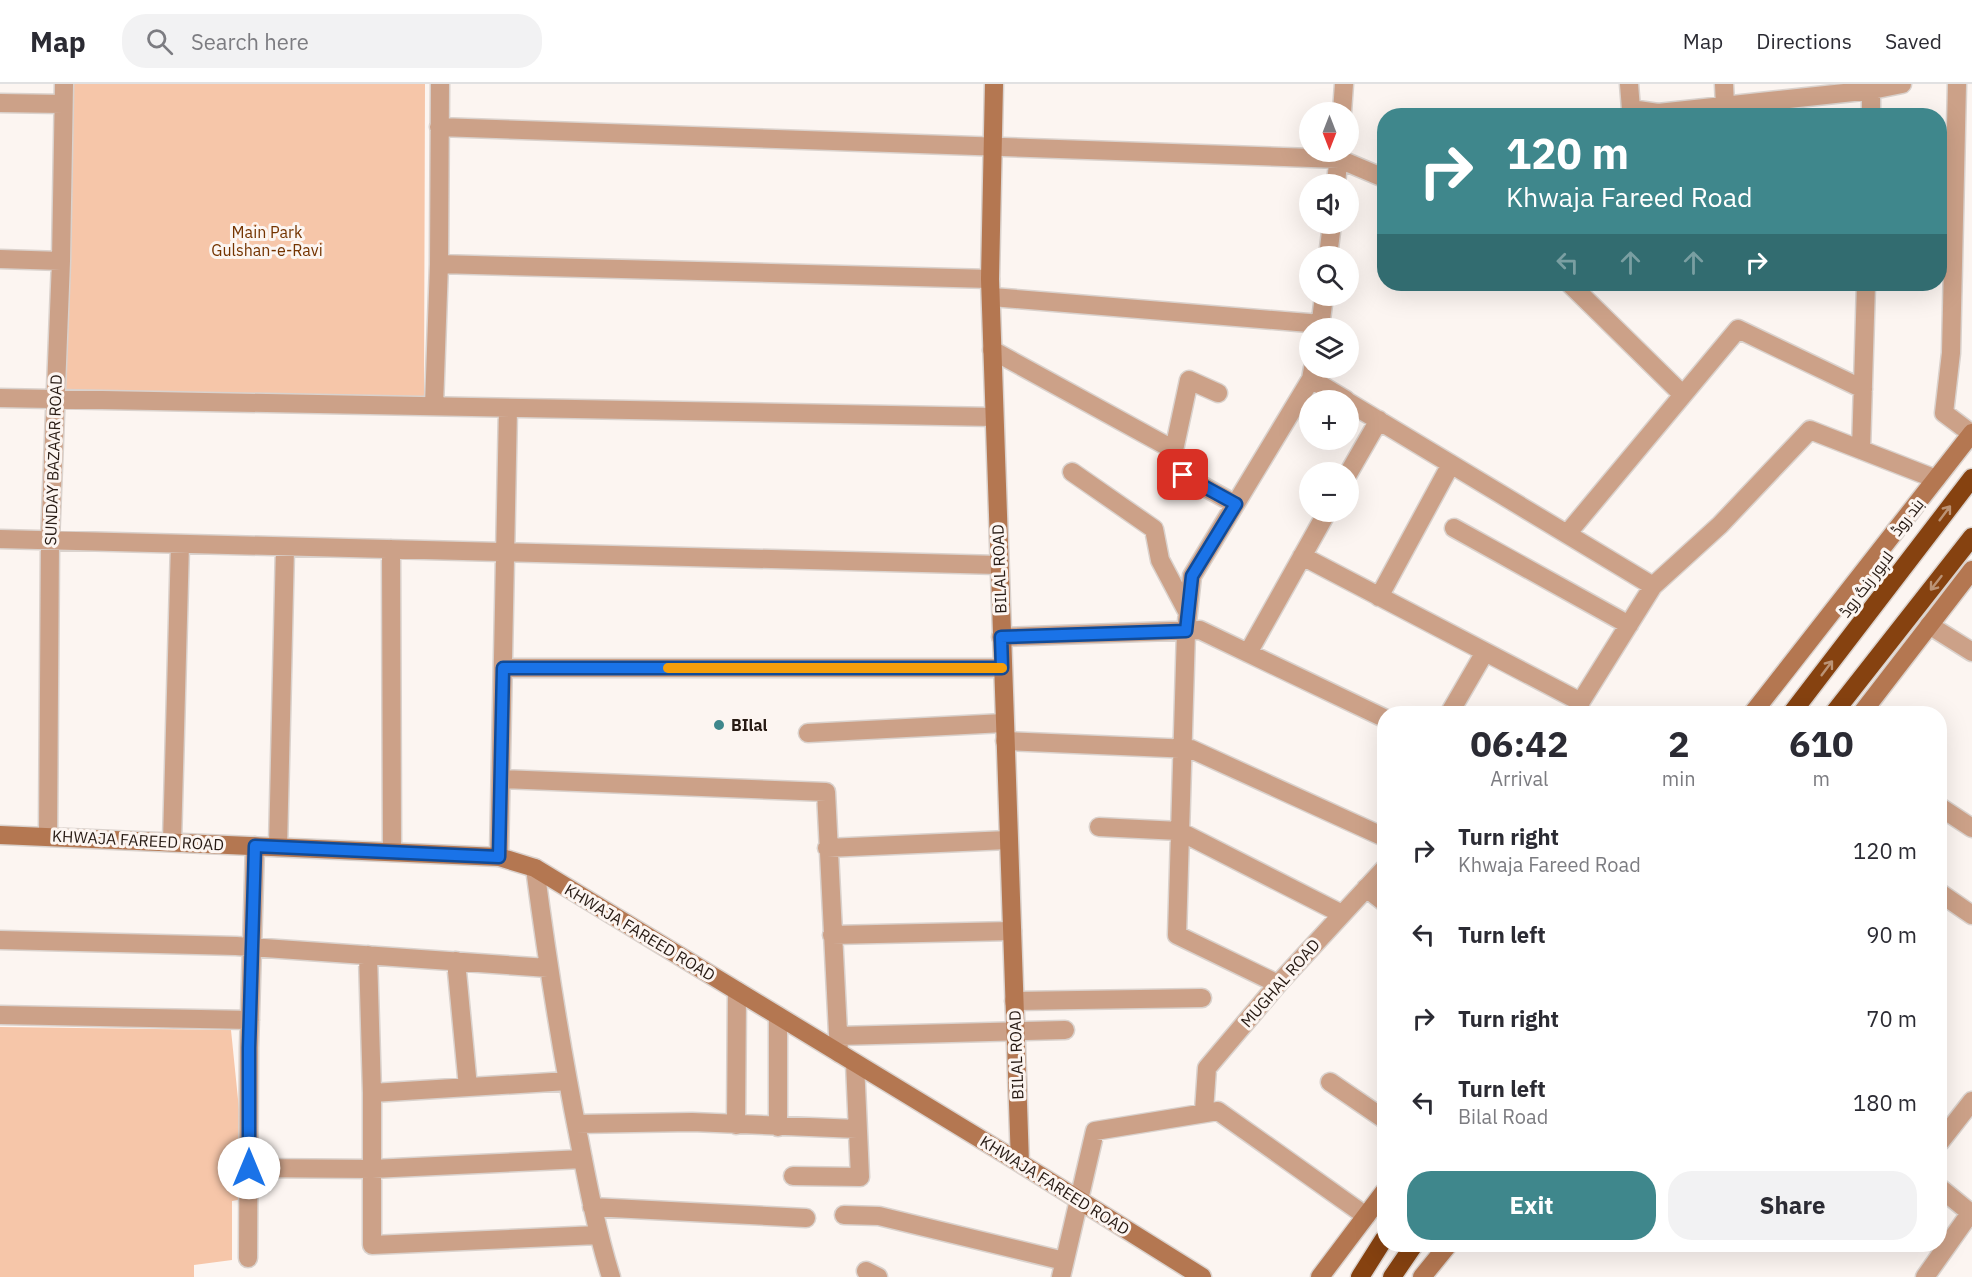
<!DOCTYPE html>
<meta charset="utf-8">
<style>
body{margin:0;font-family:"IBM Plex Sans",Cairo,sans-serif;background:#f2f2f3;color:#2b2b33;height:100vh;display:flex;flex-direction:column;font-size:22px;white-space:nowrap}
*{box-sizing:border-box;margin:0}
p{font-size:20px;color:#7c7c81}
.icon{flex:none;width:33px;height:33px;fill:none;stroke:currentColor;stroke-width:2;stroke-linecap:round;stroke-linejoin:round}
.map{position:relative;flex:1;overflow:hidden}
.drawer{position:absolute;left:1377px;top:622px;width:570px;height:546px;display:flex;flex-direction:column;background:#fff;border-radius:24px;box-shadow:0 6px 24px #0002}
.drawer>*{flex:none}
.banner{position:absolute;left:1377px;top:24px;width:570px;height:183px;border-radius:24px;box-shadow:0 6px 24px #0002;background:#3f878c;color:#fff;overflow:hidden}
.needle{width:39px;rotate:180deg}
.tools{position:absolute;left:1299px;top:18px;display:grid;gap:12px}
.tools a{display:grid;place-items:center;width:60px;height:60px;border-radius:50%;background:#fff;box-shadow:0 6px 24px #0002;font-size:30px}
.pin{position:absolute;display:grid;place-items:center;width:51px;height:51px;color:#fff;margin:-26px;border-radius:12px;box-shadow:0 3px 9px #0006}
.me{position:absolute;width:66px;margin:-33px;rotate:0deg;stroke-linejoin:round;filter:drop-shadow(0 0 4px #0008)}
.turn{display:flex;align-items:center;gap:21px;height:126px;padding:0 30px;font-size:27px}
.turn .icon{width:78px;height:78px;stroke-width:2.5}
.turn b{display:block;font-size:42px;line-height:51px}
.lanes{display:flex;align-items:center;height:57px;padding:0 30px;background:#0003;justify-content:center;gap:30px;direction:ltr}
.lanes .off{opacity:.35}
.eta{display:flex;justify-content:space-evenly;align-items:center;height:102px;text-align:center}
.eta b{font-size:36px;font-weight:800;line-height:42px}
.cta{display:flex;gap:12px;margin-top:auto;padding:12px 30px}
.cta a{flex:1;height:69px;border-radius:24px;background:#3f878c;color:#fff;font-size:24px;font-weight:800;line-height:69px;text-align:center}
.cta a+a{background:#f2f2f3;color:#2b2b33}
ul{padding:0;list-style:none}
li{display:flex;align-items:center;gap:18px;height:84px;padding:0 30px}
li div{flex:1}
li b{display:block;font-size:22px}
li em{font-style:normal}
header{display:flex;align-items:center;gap:36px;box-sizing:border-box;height:84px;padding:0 30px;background:#fff;border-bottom:2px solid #e1e1e2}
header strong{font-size:28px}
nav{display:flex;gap:33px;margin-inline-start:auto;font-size:21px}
.search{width:420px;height:54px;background:#f2f2f3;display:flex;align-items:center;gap:15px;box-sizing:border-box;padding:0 21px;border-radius:24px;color:#7c7c81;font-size:22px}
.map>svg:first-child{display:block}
</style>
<header>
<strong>Map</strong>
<div class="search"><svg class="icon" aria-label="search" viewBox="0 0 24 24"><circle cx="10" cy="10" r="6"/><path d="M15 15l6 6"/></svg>Search here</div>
<nav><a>Map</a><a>Directions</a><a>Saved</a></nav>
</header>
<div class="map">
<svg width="1972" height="1193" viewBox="0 0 1972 1193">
<rect width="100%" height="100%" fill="#fcf5f1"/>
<path fill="#f6c6a9" d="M 74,0 L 425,0 L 424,315 L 65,311 Z
M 0,943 L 231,946 L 248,1114 L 232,1117 L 232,1176 L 194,1181 L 194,1193 L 0,1193 Z"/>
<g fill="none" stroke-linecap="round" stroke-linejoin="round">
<defs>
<path id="street" d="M 1629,0 L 1631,25
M 1724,0 L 1725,22
M 1957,0 L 1951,269 L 1944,329 L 1972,350
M 0,19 L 63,20
M 1342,28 L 1344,0
M 1630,32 L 1631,25 L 1658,29 L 1872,6 L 1902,0
M 1871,32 L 1871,0
M 439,43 L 1339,75 L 1384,94
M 1336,100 L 1339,68
M 1328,172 L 1332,140
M 0,175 L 61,177
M 439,180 L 990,195
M 1570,200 L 1683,311
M 992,213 L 1321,240
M 1320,244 L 1324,212
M 992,266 L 1174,366 L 1189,296 L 1218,309
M 1311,295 L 1346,316
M 0,314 L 994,333
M 1348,318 L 1653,502
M 434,322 L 439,180 L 440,0
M 1861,366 L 1866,200
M 1072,388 L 1154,445 L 1160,476 L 1188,529
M 1348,390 L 1379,336
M 1183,391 L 1235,420
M 1454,444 L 1629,541
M 1567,450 L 1738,245 L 1863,305
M 0,455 L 998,481
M 391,465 L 392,768
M 1302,472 L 1581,618
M 1379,513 L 1451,380
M 1929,541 L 1972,568
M 1001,553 L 1200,546 L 1384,634
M 1248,569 L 1327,428
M 503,584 L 1002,584
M 1449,630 L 1485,568
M 1573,630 L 1653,502 L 1720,441 L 1810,346 L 1936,395
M 808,649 L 1004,639
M 1005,657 L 1191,665 L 1384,753
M 501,695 L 826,708 L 839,969
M 1940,723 L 1972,744
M 1099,743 L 1179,747 L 1342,830
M 48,752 L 50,457 L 61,177 L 64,0
M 172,758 L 180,460
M 278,763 L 285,463
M 827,764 L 1008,756
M 499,773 L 508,324
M 535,784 C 547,875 561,965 579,1055 C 588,1102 597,1148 611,1193
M 1366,804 L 1384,818
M 1940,809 L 1972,831
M 832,851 L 1012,847
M 0,856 L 236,862 L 548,884
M 368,871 L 372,1009 L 568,997
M 456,877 L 468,1003
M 1278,900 L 1177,851 L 1186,547 L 1192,492 L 1311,295 L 1313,284
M 1014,917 L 1202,914
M 0,931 L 250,936
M 778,932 L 778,1043
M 838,952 L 1065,946
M 1330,998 L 1384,1035
M 372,1009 L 372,1161 L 598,1151
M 1204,1027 L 1207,984 L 1278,900 L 1384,785
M 576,1040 L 692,1038 L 857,1045
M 736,1041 L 737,907
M 1940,1058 L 1972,1017
M 249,1084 L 372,1085 L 583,1075
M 793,1092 L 860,1093 L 855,979
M 1940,1104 L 1972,1130
M 592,1123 L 806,1134
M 844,1131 L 879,1132 L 1064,1177
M 248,1174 L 249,964 L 255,762
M 866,1187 L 878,1193
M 1061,1193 L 1095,1047 L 1218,1027 L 1366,1132
M 1925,1193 L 1971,1128"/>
<path id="secondary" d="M 994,0 L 990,195 L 1020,1079
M 1752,630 L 1972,349
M 1861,630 L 1972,486
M 0,751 L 499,773 L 535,784 L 1020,1079 L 1202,1193
M 1320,1193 L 1384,1108
M 1422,1193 L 1448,1161"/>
<path id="highway" d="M 1791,630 L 1972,394
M 1833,630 L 1972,453
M 1360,1193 L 1384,1155
M 1392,1193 L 1414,1161"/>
</defs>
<use href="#street" stroke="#dad2cd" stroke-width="21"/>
<use href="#secondary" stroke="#dad2cd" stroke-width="21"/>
<use href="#highway" stroke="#dad2cd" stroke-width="21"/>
<use href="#street" stroke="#cca188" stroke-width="18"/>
<use href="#secondary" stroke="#b47751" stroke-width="18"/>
<use href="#highway" stroke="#864210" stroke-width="18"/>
</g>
<defs><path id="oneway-shaft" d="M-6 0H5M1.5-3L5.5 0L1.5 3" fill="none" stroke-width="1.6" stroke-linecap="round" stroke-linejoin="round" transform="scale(1.5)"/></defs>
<g stroke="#bb9375">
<use href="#oneway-shaft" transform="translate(1945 429) rotate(-53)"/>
<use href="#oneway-shaft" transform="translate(1936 499) rotate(128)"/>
<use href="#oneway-shaft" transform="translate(1827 584) rotate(-53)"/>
</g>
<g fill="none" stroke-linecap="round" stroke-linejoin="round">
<defs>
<path id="route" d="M 249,1084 L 249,964 L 255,762 L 499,773 L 503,584 L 1002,584 L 1001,553 L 1186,547 L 1192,492 L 1236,420 L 1183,391"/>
</defs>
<use href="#route" stroke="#114b97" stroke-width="15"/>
<use href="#route" stroke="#1a73e8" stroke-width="10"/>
<path stroke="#f59e0b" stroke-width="10" d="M 668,584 L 1002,584"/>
</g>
<circle fill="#3f878c" stroke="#fcf5f1" stroke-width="2" cx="719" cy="641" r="6"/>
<g text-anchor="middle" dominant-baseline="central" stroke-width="6" stroke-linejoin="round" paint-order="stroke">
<g font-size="16" fill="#743400" stroke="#fcf5f1">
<text x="267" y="148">Main Park<tspan x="267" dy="18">Gulshan-e-Ravi</tspan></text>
</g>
<g font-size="16" fill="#271a13" stroke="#fcf5f1">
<text transform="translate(53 376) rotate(-88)">SUNDAY BAZAAR ROAD</text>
<text transform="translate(1907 433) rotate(-52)">بند روڈ</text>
<text transform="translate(999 485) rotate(-92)">BILAL ROAD</text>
<text transform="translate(1866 500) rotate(-53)">لاہور رنگ روڈ</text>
<text transform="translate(138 756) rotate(3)">KHWAJA FAREED ROAD</text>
<text transform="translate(640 848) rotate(31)">KHWAJA FAREED ROAD</text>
<text transform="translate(1280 899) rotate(-49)">MUGHAL ROAD</text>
<text transform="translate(1016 971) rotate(-92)">BILAL ROAD</text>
<text transform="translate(1055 1101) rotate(32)">KHWAJA FAREED ROAD</text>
</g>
<g font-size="16" font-weight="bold" fill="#271a13" stroke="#fcf5f1" text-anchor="start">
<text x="731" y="641">BIlal</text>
</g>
</g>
</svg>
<div class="tools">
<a><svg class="needle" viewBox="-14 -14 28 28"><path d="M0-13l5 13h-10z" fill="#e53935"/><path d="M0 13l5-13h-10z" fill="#7c7c81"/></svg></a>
<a><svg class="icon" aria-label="sound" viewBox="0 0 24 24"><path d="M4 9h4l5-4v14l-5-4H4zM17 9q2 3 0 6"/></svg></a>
<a><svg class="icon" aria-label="search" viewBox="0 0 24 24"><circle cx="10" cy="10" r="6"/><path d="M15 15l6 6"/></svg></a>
<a><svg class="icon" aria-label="layers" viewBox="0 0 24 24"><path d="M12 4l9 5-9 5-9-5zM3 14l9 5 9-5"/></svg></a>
<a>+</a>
<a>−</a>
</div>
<div class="pin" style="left:1183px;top:391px;background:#d93025"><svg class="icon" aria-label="arrive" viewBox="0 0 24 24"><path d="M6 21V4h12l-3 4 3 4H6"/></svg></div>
<svg class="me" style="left:249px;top:1084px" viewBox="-20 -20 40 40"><circle r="19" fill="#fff"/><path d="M0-13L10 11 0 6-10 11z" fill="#1a73e8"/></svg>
<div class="banner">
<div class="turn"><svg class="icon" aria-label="right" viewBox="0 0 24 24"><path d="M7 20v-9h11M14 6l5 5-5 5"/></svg><div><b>120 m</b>Khwaja Fareed Road</div></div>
<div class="lanes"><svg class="icon off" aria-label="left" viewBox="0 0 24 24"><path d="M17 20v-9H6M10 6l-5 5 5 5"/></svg><svg class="icon off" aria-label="ahead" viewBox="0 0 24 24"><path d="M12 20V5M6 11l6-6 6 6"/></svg><svg class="icon off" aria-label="ahead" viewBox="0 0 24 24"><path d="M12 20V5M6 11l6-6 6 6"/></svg><svg class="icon" aria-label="right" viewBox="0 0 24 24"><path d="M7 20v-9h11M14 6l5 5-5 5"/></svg></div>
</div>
<section class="drawer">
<div class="eta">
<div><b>06:42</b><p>Arrival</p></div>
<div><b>2</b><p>min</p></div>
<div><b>610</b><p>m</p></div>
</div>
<ul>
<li><svg class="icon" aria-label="right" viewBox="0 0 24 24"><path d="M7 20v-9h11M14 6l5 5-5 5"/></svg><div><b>Turn right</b><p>Khwaja Fareed Road</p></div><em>120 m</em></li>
<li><svg class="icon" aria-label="left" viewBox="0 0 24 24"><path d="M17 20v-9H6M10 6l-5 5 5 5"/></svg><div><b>Turn left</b></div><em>90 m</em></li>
<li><svg class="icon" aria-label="right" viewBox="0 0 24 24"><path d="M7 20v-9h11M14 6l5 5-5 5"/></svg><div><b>Turn right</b></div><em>70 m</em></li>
<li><svg class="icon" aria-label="left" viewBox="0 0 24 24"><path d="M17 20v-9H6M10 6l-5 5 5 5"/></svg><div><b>Turn left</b><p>Bilal Road</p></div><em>180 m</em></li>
</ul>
<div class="cta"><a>Exit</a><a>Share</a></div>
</section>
</div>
